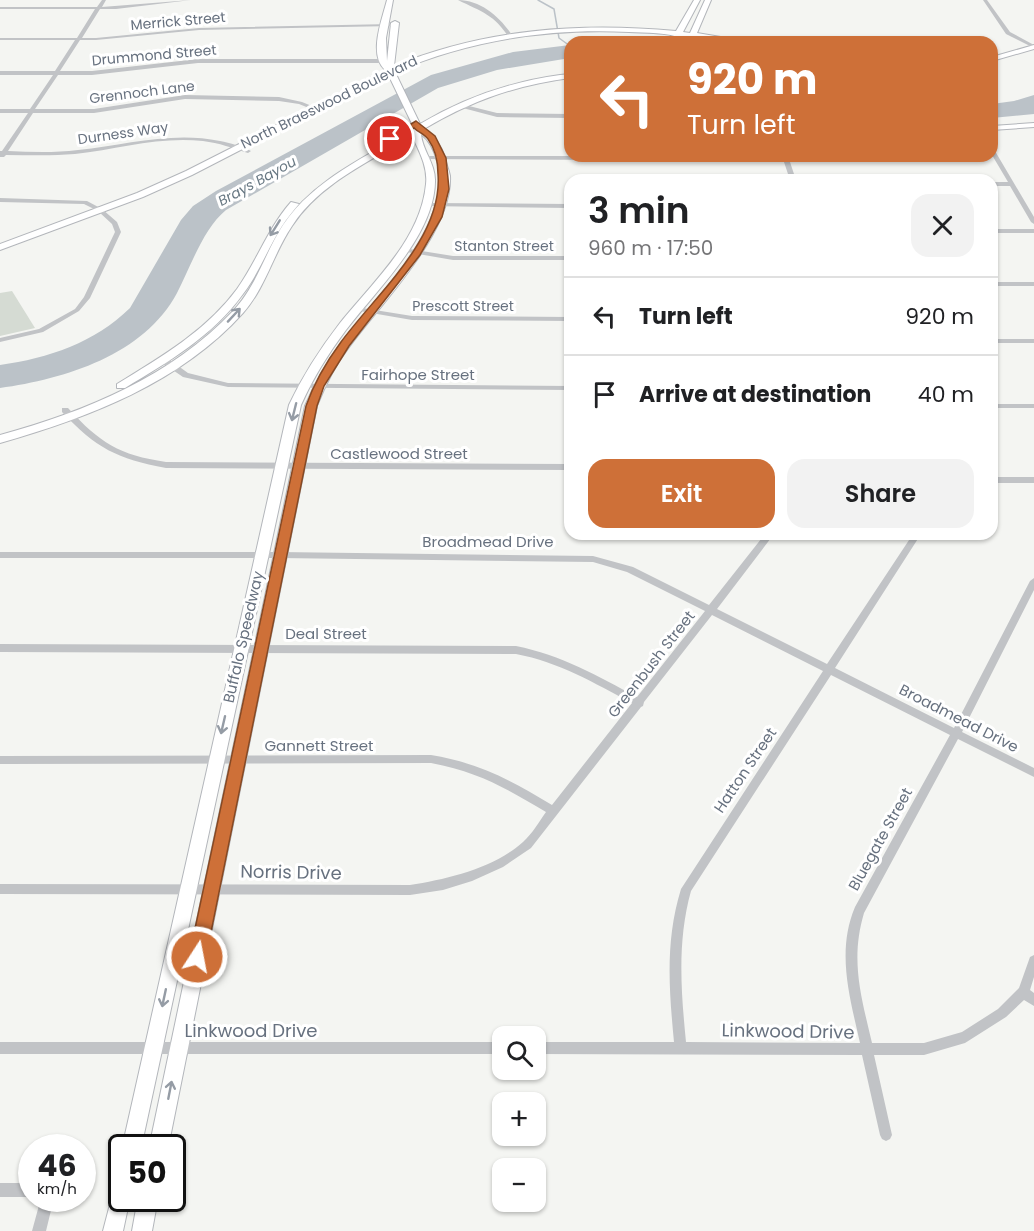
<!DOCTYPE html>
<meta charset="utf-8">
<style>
body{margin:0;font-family:Poppins,sans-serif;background:#f2f2f2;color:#202124;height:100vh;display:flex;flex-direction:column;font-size:22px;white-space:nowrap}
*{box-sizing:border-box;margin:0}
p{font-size:20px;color:#757577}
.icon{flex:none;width:33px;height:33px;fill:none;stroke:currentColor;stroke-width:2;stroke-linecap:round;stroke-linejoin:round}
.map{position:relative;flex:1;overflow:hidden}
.sheet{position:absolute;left:564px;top:174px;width:434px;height:366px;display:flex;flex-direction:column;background:#fff;border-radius:18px;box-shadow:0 2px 4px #0004}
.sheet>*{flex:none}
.top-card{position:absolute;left:564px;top:36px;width:434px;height:126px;border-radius:18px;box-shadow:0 2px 4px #0004;background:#ce7038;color:#fff;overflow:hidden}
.buttons{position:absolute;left:492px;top:1026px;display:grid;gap:12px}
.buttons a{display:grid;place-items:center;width:54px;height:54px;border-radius:12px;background:#fff;box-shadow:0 2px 4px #0004;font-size:30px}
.speed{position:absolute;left:18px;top:1134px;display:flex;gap:12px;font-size:30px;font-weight:700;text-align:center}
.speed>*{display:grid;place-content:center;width:78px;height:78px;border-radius:50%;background:#fff;box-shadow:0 2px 4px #0004;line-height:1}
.speed small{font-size:15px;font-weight:400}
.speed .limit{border:3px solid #111;border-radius:9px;background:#fff;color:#111}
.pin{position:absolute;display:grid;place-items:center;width:51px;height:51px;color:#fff;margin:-26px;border:3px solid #fff;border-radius:50%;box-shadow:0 2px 6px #0007}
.me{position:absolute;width:66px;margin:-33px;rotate:11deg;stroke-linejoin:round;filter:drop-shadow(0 0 4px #0008)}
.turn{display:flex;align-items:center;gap:21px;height:126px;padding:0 24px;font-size:27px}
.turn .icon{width:78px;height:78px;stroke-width:2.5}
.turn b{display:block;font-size:42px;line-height:51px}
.round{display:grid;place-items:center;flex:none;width:63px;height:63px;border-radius:18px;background:#f2f2f2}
.headline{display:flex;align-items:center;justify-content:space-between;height:102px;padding:0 24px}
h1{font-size:36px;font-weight:600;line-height:45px}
.action{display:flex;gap:12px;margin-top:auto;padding:12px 24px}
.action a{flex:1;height:69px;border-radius:18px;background:#ce7038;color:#fff;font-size:24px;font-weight:600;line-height:69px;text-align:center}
.action a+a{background:#f2f2f2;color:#202124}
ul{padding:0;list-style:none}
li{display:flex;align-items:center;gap:18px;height:78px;padding:0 24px;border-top:2px solid #e0e0e0}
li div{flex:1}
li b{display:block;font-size:22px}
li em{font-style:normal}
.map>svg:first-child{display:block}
</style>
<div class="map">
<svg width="1034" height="1231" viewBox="0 0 1034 1231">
<rect width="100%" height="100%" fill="#f4f5f2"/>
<path fill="#d5dbd3" d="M 12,291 L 35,328 L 0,336 L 0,293 Z"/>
<path fill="#bbc2c8" d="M 570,45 L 570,58 L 497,70 L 438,88 L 226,210 C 203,229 191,266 177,293 C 144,355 65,379 0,388 L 0,365 C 49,358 94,343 130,308 L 181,220 L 193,206 L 216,191 L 431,75 L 513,52 Z
M 1034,95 L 1034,114 L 992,118 L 992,104 L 1014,101 Z"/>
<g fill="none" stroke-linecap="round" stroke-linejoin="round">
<path stroke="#bbc2c8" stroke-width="1.5" d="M 538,0 L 554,9 L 559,38 L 570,46"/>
<defs>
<path id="secondary" d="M 387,0 L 393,0 L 386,38 L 387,61 L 391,23 L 395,21 L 399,23 L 394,66 C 485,29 579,22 676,31 L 694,0 L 700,0 L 683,32 L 690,33 L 705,0 L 711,0 L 697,33 L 750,42 L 691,37 L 683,39 C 668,32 646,33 629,32 C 547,28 470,40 395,72 L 420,124 C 464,98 509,82 560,75 L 570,74 L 570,78 C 516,85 471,101 424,129 C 434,135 442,147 445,158 C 446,164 449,170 450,176 C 453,233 379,305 347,350 C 334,367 325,386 317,406 L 168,1148 L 149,1148 L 305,406 C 314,385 325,364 339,346 C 375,297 454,226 437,161 C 434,150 430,141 421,134 C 422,150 436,164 435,182 C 434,236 377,289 346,330 C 328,354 313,378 301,405 L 141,1148 L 122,1148 L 289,405 C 303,375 320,349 340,323 C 373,282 421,239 426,184 C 428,167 419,151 412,136 C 370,161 319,184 292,226 C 273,254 266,287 243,313 C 180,383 88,418 0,443 L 0,435 C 85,412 172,376 233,311 C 257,285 265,253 283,225 C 314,179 368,156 414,128 L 388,74 L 192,175 L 143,197 L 0,250 L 0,244 L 137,193 L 186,171 L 385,70 C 368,54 382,20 387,0 Z
M 1034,45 L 1034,49 L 992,61 L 992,57 Z
M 1034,123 L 1034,127 L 992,130 L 992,126 Z
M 291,202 L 299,204 C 293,211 287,218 282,226 C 268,248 259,273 243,294 C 213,336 168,362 125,388 L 117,388 L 117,384 C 161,357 206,331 237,289 C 257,261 268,228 291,202 Z
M 122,1182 L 122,1198 L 130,1198 L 123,1231 L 103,1231 L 115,1185 Z
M 138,1198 L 158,1198 L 152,1231 L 132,1231 Z"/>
</defs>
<use href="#secondary" stroke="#b3b6bb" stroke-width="2"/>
<path fill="#c1c3c6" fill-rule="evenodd" d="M 102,0 L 106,0 L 102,7 L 191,0 L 116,9 L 100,9 L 82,38 L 96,38 L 199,28 L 392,24 L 394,25 L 392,26 L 199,30 L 96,40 L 80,40 L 60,71 L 92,71 L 198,59 L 382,59 L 385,61 L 382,63 L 198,63 L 92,75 L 58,75 L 35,109 L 94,109 L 185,95 L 279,97 L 302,102 L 324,111 L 321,113 L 299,104 L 279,101 L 185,99 L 94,113 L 33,113 L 8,151 C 31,152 54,153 78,150 C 126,145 172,131 220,141 C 230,143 242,146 251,151 L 248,153 C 233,148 219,143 203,141 C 160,136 118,149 75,154 C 52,156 29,155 6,155 L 4,157 L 0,157 L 0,151 L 2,151 L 28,113 L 0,113 L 0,109 L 30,109 L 53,75 L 0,75 L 0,71 L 55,71 L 75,40 L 0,40 L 0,38 L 77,38 L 95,9 L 0,9 L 0,7 L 97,7 Z
M 458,0 C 482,0 502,19 514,38 L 510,39 C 494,14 482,12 458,0 Z
M 983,0 L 987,0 L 1010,32 L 1034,45 L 1034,48 L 1006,34 Z
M 461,104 L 497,113 L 570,114 L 570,118 L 497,117 L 459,107 L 458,106 Z
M 992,149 L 995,151 L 1034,217 L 1034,224 L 1031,222 L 1010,186 L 992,186 L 992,182 L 1008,182 L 992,155 Z
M 428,156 L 660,156 L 657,158 L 620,160 L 426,159 L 425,158 Z
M 782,156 L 788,156 L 796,180 L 790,180 Z
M 0,198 L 87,201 L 102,209 L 117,222 L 121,232 L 90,298 L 79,311 L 43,332 L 0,342 L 0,338 L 39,329 L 75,309 L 84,297 L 115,232 L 112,224 L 98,211 L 84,204 L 0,202 Z
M 428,203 L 570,204 L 570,208 L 426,206 L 425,205 Z
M 992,229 L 1034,229 L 1034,233 L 992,233 Z
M 403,248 L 453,256 L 570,256 L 570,260 L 453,260 L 401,251 L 401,249 Z
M 992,282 L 1034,282 L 1034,286 L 992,286 Z
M 356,307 L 412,316 L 570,317 L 570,321 L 412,320 L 354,310 L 354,308 Z
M 992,339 L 1034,339 L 1034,343 L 992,343 Z
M 161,358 L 167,358 L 188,373 L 228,383 L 570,386 L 570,390 L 228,387 L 183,377 L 161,362 Z
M 992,404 L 1034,404 L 1034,408 L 992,408 Z
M 62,408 L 68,408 C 100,443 119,455 166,462 L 570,464 L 570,470 L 166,468 C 117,459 96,448 62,412 Z
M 992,477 L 1034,477 L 1034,483 L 992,483 Z
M 765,534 L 774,534 L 717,609 L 827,664 L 913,534 L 921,534 L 835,668 L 954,728 L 1030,581 L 1034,578 L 1034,590 L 962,732 L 1034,768 L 1034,777 L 958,739 L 864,913 C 850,960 861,996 872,1043 L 924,1043 L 962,1032 L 998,1009 L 1019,988 L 1030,957 L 1034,955 L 1034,977 L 1030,990 L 1034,993 L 1034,1006 L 1024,1000 L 1006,1017 L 965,1043 L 924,1055 L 874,1055 L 892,1135 L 890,1139 L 886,1141 L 882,1139 L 880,1135 L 862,1055 L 536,1054 L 536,1042 L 674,1042 C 669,989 665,941 681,889 L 823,671 L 712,615 L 644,702 L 643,706 L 641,707 L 531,848 L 503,867 L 472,881 L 443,890 L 410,895 L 0,894 L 0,884 L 410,885 C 448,879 494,868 523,842 C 532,834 539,822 546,812 C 505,788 479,772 431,763 L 0,764 L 0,756 L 431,755 C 479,763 511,780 552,805 L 632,703 C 594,683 559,662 516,654 L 0,652 L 0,644 L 516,646 C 561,655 598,676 637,697 L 705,611 L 627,572 L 593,562 L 279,558 L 0,558 L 0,552 L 279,552 L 593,556 L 633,567 L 709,605 ZM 831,675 L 950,735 L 855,907 C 836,952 850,998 860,1043 L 686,1042 C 681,991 677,941 691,891 Z
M 0,1042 L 502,1042 L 502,1054 L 0,1054 Z
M 0,1183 L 32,1183 L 32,1197 L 0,1197 Z
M 41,1198 L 54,1198 L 46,1231 L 32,1231 Z"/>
<use href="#secondary" fill="#fff" fill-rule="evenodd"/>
</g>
<defs><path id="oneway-shaft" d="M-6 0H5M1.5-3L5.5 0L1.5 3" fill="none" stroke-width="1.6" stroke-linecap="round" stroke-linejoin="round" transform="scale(1.5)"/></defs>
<g stroke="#959ca5">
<use href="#oneway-shaft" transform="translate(275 228) rotate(122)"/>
<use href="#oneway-shaft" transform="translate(234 315) rotate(-47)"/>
<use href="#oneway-shaft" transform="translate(294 412) rotate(104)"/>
<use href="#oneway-shaft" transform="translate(223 725) rotate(103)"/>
<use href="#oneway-shaft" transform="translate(164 998) rotate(102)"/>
<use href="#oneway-shaft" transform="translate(170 1090) rotate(-79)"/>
</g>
<path fill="#ce7038" stroke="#864924" stroke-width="1.5" d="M 416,121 L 435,136 L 446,158 L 449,189 L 442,217 L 420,255 L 349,346 L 324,386 L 317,406 L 206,957 L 204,963 L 197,965 L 191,963 L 189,957 L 306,406 C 314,383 327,361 341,342 C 377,293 443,238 438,174 C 438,161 436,150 428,139 C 424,134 418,132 414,128 L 393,140 L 386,139 Z"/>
<g text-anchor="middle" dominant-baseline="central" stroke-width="6" stroke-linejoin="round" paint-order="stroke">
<g font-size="14" fill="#67717f" stroke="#fff">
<text transform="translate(178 21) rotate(-5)">Merrick Street</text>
<text transform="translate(154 55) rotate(-5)">Drummond Street</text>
<text transform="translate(142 92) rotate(-7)">Grennoch Lane</text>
<text transform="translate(329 102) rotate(-26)">North Braeswood Boulevard</text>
<text transform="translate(123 133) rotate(-8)">Durness Way</text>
<text x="504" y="246">Stanton Street</text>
<text x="463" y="306">Prescott Street</text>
</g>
<g font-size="14" font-style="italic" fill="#687883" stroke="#fff">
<text transform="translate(257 181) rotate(-29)">Brays Bayou</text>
</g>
<g font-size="15" fill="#67717f" stroke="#fff">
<text x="418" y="374">Fairhope Street</text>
<text x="399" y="453">Castlewood Street</text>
<text x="488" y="541">Broadmead Drive</text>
<text x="326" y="633">Deal Street</text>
<text transform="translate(243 637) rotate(-77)">Buffalo Speedway</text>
<text transform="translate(651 664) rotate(-52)">Greenbush Street</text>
<text transform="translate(959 718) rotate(27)">Broadmead Drive</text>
<text x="319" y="745">Gannett Street</text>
<text transform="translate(745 770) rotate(-56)">Hatton Street</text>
<text transform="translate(880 839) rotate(-61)">Bluegate Street</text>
</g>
<g font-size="18" fill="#67717f" stroke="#fff">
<text transform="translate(291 872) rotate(1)">Norris Drive</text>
<text x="251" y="1030">Linkwood Drive</text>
<text transform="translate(788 1031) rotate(1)">Linkwood Drive</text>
</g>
</g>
</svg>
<div class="buttons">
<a><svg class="icon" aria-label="search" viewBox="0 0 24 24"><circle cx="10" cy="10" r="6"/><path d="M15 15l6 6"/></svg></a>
<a>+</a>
<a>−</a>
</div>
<div class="speed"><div>46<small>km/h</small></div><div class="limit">50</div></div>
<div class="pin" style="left:390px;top:139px;background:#d93025"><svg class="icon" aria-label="arrive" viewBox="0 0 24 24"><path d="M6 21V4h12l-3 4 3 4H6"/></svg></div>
<svg class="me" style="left:197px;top:957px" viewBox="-20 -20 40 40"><circle r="17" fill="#ce7038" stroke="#fff" stroke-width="3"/><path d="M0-11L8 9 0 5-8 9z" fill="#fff"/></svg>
<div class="top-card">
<div class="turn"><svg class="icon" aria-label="left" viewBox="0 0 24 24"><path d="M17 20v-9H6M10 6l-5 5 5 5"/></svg><div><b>920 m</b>Turn left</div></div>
</div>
<section class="sheet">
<div class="headline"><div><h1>3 min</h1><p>960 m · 17:50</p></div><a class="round"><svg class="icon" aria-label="close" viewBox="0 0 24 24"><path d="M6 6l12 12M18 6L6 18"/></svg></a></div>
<ul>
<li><svg class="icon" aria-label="left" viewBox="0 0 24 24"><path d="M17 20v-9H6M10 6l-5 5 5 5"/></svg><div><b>Turn left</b></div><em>920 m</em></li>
<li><svg class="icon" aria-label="arrive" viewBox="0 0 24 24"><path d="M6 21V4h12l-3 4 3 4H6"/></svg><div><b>Arrive at destination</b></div><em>40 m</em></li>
</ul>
<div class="action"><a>Exit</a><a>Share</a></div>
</section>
</div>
